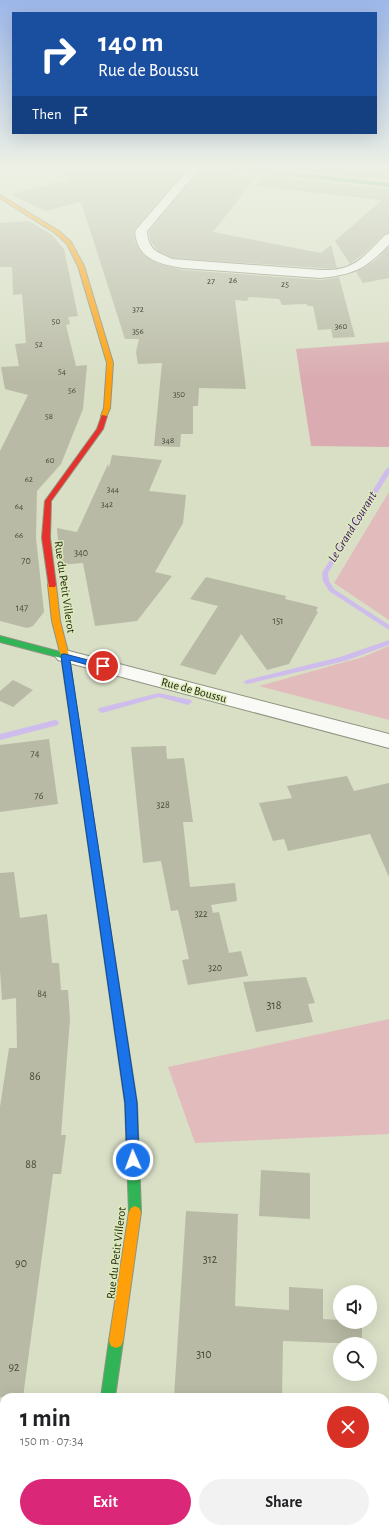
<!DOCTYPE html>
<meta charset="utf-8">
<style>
body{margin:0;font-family:"Alegreya Sans",sans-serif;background:#f2f2f2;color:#202124;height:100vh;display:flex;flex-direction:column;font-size:15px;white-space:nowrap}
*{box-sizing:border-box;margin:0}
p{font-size:13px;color:#757577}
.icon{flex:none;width:22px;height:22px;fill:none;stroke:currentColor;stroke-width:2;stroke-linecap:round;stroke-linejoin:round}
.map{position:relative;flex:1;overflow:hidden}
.drawer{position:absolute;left:0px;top:1393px;width:389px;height:140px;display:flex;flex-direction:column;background:#fff;border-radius:12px 12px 0 0;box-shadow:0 4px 16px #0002}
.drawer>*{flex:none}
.hud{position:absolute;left:12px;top:12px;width:365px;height:122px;border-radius:0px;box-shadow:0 4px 16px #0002;background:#1a4fa0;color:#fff;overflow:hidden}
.buttons{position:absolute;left:333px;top:1285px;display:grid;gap:8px}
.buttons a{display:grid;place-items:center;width:44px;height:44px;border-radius:50%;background:#fff;box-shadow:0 4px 16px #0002;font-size:20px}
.pin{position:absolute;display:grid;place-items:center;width:34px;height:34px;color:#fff;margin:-17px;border:2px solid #fff;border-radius:50%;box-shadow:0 1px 4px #0007}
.me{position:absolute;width:44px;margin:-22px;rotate:358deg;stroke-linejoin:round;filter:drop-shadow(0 0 3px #0008)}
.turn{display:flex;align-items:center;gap:14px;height:84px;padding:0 20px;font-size:18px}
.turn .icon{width:52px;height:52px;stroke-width:2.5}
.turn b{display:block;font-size:28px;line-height:34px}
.then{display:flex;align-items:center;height:38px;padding:0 20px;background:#0003;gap:8px;font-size:15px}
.round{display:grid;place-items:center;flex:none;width:42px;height:42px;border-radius:21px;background:#f2f2f2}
.overview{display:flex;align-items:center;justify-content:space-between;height:68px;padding:0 20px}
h1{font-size:24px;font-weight:600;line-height:30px}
.primary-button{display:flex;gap:8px;margin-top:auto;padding:8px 20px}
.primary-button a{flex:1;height:46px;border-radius:24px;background:#db2777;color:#fff;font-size:16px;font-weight:600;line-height:46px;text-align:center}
.primary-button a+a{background:#f2f2f2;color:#202124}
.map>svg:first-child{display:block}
</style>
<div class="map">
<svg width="389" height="1533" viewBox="0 0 389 1533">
<rect width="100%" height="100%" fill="#d8dfc5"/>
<path fill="#e2bcbc" d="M 389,492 L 389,620 L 334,583 Z
M 389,646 L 389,720 L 259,686 L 363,657 Z
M 389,1019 L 389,1134 L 195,1143 L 168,1067 Z"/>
<path fill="#daabb0" d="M 389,342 L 389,447 L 311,446 L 296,349 Z"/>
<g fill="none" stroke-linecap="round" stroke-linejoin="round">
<path fill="#cebced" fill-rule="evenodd" d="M 389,467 L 389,474 L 328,573 L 329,581 L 334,589 L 389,625 L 389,630 L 329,591 L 323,581 L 322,573 L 386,469 Z
M 389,640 L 389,645 L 345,661 L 247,684 L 243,682 L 247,680 L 340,657 Z
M 159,693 L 191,700 L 192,702 L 188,705 L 159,697 L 102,713 L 98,710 L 99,708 Z
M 55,720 L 58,721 L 59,723 L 58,725 L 0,740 L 0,734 Z"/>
</g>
<path fill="#b8baa5" d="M 68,167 L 165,167 L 186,170 L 134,230 L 135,241 L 144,255 L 157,263 L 183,270 L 321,280 L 339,277 L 355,337 L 333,338 L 331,329 L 318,330 L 313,306 L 308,306 L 306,304 L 282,305 L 279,299 L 249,297 L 247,301 L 235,300 L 246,389 L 199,388 L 198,406 L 193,406 L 193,434 L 181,434 L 180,447 L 154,446 L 162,363 L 138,364 L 136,352 L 139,339 L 125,339 L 81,202 L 45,211 L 10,194 L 72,179 L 67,178 Z
M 268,167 L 389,167 L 389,180 Z
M 199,171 L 256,177 L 213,232 L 321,253 L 331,245 L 337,268 L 321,268 L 172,258 L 158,251 L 151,242 L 149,231 Z
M 262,176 L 389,189 L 389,233 L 384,234 L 365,253 L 350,264 L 335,241 L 382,200 L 255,186 Z
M 29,221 L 52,235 L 64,249 L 78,316 L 68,317 L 70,324 L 66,325 L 76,366 L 87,365 L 83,409 L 61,464 L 37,491 L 36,538 L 44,612 L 33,626 L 27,628 L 0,621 L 0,451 L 28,395 L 5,389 L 1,367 L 19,366 L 15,344 L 26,343 L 22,294 L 13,295 L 12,267 L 0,267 L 0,223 Z
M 389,247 L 389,278 L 363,283 L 356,272 L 374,261 Z
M 112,455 L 162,460 L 149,491 L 186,495 L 183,523 L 155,572 L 172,576 L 137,621 L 95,626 L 83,563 L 60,565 L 57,528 L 77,532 L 108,464 L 109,468 Z
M 206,577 L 286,596 L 285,599 L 318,607 L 316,611 L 318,612 L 289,664 L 267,670 L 241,634 L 215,675 L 180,665 L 218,606 L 190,599 Z
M 13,680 L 33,690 L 13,707 L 0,701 L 0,691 Z
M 49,739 L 58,804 L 0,812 L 0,745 Z
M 166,746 L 167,759 L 184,758 L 193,822 L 183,822 L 190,887 L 235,883 L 237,901 L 211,905 L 213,913 L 219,912 L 229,953 L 241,951 L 248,976 L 188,985 L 182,960 L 189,959 L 178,910 L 171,911 L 161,861 L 143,863 L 131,747 Z
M 347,776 L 354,791 L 389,783 L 389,877 L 370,834 L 288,851 L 284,839 L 273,841 L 259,803 L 292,798 L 287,786 Z
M 14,872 L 20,918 L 47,914 L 52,963 L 59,963 L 61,990 L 68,990 L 70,1019 L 61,1135 L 66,1135 L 61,1174 L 53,1174 L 23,1397 L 0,1397 L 0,1107 L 9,1048 L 17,1048 L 16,998 L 2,1000 L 0,971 L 0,873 Z
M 306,977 L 315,1003 L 308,1004 L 313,1022 L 256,1032 L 243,982 Z
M 261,1170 L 310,1173 L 310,1219 L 259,1216 Z
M 186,1211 L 238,1214 L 235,1306 L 289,1310 L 289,1287 L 323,1289 L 323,1319 L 340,1320 L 340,1322 L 362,1322 L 362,1344 L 283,1341 L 282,1397 L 174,1397 Z"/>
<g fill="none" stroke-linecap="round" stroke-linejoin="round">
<defs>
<path id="street" d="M 190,167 L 201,167 L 147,231 C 149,251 156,251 172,259 L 321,270 C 328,270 336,270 343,268 C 360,264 373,247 385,235 L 389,234 L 389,245 C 364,269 356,274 321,278 L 183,268 C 158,264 137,259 135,231 Z
M 65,650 L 389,734 L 389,748 L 58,660 L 55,656 L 58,652 Z"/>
<path id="fast" d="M 219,167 L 234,167 L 389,184 L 389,186 Z
M 0,636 L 68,654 L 69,656 L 65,659 L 0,642 Z
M 75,721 L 79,724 L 137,1103 L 141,1212 L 139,1216 L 135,1218 L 131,1216 L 129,1212 L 125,1103 L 71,724 Z
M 116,1334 L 121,1336 L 123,1341 L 115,1397 L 101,1397 L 109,1341 L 111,1336 Z"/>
<path id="slow" d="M 0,195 L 59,231 L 71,242 L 84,266 L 113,363 L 110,408 L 106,417 L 101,416 L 104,408 L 107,363 L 78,266 L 67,244 L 55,233 L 0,198 Z
M 49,583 L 55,583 L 56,585 L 60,621 L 69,656 L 79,724 L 75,727 L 71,724 L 61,656 L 52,621 L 48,585 Z
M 135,1206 L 139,1208 L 141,1212 L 123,1341 L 121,1346 L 116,1348 L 111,1346 L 109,1341 L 129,1212 L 131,1208 Z
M 80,1529 L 94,1529 L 95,1533 L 79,1533 Z"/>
<path id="jam" d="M 102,415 L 107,416 L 103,429 L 51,501 L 50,538 L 56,585 L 55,587 L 49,587 L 42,538 L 45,501 L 97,429 Z"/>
</defs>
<use href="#street" stroke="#8e9480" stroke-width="2"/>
<use href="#fast" stroke="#8e9480" stroke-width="2"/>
<use href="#slow" stroke="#8e9480" stroke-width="2"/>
<use href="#jam" stroke="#8e9480" stroke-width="2"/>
<use href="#street" fill="#f9faf6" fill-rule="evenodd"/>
<use href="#fast" fill="#30b455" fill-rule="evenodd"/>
<use href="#slow" fill="#ff9f0a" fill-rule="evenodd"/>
<use href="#jam" fill="#e5322d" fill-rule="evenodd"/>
</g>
<linearGradient id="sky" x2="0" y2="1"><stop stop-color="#9db7ea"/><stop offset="0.44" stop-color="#edf1e5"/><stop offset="1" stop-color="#edf1e5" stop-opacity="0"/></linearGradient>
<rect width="389" height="382" fill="url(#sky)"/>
<path fill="#1a73e8" stroke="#114b97" d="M 62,654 L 65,654 L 103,664 L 107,666 L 103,669 L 70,660 L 137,1103 L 139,1160 L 138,1165 L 133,1166 L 129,1165 L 127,1160 L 125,1103 L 61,656 Z"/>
<g text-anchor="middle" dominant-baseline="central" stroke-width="3" stroke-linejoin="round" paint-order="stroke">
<g font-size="9" fill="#454936">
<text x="233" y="280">26</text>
<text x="211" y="281">27</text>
<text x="285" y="284">25</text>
<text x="138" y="309">372</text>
<text x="56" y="321">50</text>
<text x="341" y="326">360</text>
<text x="138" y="331">356</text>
<text x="39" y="344">52</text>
<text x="62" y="371">54</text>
<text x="72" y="390">56</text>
<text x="179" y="394">350</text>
<text x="49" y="416">58</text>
<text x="168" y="440">348</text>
<text x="50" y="460">60</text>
<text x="29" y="479">62</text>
<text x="113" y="489">344</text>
<text x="107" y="504">342</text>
<text x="19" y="506">64</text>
<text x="19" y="535">66</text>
</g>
<g font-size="10" fill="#454936">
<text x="81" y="553">340</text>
<text x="26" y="561">70</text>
<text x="22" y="608">147</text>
<text x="278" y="621">151</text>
<text x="35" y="754">74</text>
<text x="39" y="796">76</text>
<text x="163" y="805">328</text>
<text x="201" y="914">322</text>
<text x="215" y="968">320</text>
<text x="42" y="994">84</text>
</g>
<g font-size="12" fill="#1f2311" stroke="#ddeaba">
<text transform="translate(65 587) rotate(82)">Rue du Petit Villerot</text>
<text transform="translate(194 690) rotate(15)">Rue de Boussu</text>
<text transform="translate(116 1253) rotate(-83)">Rue du Petit Villerot</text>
</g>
<g font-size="12" fill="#454936">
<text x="274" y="1005">318</text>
<text x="35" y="1076">86</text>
<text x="31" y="1164">88</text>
<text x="210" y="1259">312</text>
<text x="21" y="1263">90</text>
<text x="204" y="1354">310</text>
<text x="14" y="1367">92</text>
</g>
<g font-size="13" font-style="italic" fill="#411470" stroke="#ddeaba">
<text transform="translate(353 527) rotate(-58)">Le Grand Courant</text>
</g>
</g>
</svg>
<div class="buttons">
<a><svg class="icon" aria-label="sound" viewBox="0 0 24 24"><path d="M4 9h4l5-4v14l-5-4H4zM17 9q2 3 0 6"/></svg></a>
<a><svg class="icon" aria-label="search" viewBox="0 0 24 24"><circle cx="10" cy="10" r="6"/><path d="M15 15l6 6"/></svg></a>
</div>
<div class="pin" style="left:103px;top:666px;background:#d93025"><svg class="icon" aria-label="arrive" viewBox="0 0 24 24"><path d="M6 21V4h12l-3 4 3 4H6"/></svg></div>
<svg class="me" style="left:133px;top:1160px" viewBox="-20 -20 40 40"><circle r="17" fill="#1a73e8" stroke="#fff" stroke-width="3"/><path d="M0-11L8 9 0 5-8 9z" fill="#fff"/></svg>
<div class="hud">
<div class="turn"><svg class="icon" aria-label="right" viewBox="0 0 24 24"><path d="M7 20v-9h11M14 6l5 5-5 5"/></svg><div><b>140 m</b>Rue de Boussu</div></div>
<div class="then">Then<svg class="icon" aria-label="arrive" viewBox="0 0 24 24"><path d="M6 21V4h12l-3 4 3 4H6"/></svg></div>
</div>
<section class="drawer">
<div class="overview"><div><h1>1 min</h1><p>150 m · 07:34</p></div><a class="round" style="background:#d93025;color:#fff"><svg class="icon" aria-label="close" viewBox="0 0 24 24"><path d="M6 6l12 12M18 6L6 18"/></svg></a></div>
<div class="primary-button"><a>Exit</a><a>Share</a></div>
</section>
</div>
